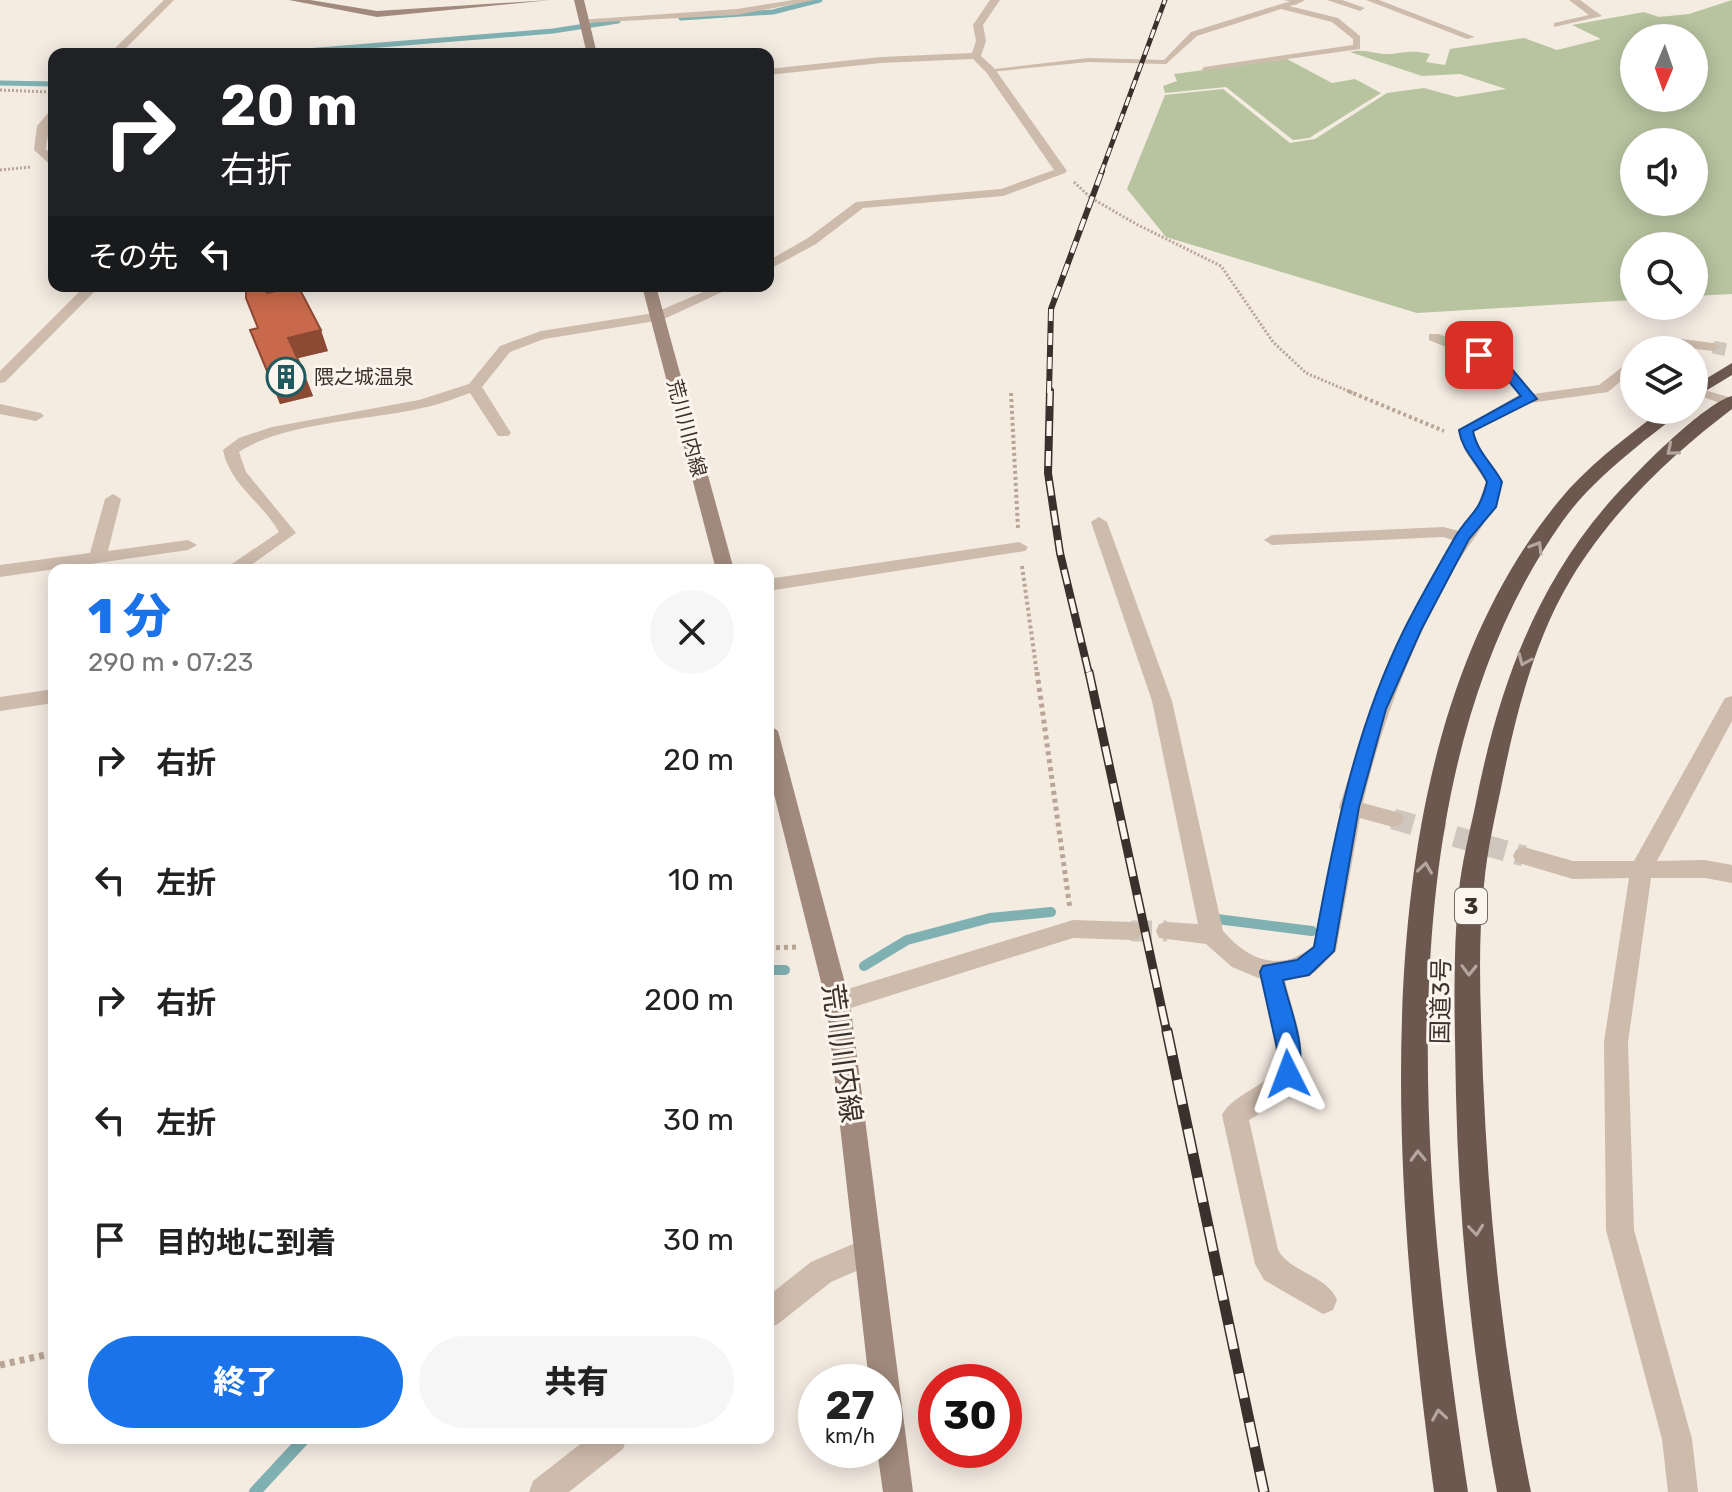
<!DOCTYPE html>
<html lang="ja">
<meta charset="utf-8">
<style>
body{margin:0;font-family:Rubik,"Noto Sans JP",sans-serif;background:#f6f6f6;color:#222;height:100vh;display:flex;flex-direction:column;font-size:30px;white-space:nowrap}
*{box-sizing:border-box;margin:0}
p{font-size:26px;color:#767676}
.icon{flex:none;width:44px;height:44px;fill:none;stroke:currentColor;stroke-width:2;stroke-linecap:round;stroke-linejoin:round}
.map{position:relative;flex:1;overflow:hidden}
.details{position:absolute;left:48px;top:564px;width:726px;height:880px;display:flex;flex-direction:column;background:#fff;border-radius:16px;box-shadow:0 4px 20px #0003}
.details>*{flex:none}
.top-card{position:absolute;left:48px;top:48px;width:726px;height:244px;border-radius:16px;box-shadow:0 4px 20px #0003;background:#202124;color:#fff;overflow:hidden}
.needle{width:52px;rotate:182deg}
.controls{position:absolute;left:1620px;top:24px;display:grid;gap:16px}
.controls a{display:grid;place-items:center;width:88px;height:88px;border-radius:50%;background:#fff;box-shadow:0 4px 20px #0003;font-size:40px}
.speed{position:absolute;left:798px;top:1364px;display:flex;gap:16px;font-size:40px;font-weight:700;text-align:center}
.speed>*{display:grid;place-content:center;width:104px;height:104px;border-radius:50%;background:#fff;box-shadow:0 4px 20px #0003;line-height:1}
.speed small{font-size:20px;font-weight:400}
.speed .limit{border:12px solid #d22;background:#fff;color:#111}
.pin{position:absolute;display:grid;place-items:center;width:68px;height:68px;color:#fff;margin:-34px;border-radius:16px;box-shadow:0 4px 12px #0006}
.me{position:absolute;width:88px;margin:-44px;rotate:357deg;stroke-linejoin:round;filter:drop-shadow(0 0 6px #0008)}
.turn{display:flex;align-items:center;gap:28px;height:168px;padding:0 40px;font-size:36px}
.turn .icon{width:104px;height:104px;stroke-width:2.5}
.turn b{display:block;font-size:56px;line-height:68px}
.then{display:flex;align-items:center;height:76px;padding:0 40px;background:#0003;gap:16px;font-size:30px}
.round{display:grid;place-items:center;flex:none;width:84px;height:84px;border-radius:42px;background:#f6f6f6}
.summary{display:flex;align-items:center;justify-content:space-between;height:136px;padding:0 40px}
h1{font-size:48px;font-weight:800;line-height:60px;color:#1a73e8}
.action{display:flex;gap:16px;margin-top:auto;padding:16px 40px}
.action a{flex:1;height:92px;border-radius:48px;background:#1a73e8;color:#fff;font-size:32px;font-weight:800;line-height:92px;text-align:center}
.action a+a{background:#f6f6f6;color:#222}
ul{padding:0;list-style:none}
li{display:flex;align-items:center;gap:24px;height:120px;padding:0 40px}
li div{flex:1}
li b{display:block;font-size:30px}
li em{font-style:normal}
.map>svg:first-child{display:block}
</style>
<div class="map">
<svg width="1732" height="1492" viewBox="0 0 1732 1492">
<rect width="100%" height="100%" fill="#f4ebe1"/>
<path fill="#b8c4a0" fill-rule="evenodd" d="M 1732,0 L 1732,294 L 1694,296 L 1694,246 L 1634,246 L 1634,300 L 1417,313 L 1166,237 L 1127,189 L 1165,95 L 1223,89 L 1290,143 L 1315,139 L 1387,93 L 1424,88 L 1457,97 L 1506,89 L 1460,74 L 1422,76 L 1350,52 C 1365,48 1376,55 1390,54 C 1406,52 1413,50 1430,54 L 1426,62 L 1445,65 L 1450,49 L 1524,38 L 1557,50 L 1601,39 L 1572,25 L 1644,12 L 1659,17 L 1689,14 ZM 1634,38 L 1694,38 L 1694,98 L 1634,98 ZM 1634,142 L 1694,142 L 1694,202 L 1634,202 Z
M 1287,59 L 1332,83 L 1355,79 L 1381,93 L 1309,138 L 1293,140 L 1226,87 L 1165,93 L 1163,86 L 1177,81 L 1174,74 Z"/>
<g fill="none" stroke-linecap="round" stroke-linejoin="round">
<path stroke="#7fb0b2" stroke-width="5" d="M 681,18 L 773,12 L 820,0
M 269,54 L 553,31 L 618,21
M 0,83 L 54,84"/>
<path stroke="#7fb0b2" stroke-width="10" d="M 1217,919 L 1312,931
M 864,966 L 907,940 L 990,918 L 1051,912
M 768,970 L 785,970"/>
<path stroke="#7fb0b2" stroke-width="12" d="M 255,1492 L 305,1438"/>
<path stroke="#cfc6bd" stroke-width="13" stroke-dasharray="13 7" stroke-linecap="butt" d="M 1713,347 L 1732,351"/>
<path stroke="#cfc6bd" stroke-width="21" stroke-dasharray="21 11" stroke-linecap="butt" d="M 1393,819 L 1524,856
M 1131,931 L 1167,931"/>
<path stroke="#b9a596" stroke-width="3" stroke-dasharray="2 2" stroke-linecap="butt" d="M 0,90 L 49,92
M 0,170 L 31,167
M 1074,182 L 1091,198 L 1138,225 L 1221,266 L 1273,342 L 1306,373 L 1353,393"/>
<path stroke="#b9a596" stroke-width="4" stroke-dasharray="3 3" stroke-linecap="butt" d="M 1348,391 L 1444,431
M 1011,393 L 1018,528
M 1022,566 L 1037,674"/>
<path stroke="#b9a596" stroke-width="5" stroke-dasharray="4 4" stroke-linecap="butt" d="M 1037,672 L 1070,909
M 768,948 L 799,947"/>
<path stroke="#b9a596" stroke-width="7" stroke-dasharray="5 5" stroke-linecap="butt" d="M 0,1365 L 54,1353"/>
<path fill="#cdbbac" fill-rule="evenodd" d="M 1294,0 L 1298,0 L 1298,4 L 1289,6 L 1338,18 L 1360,36 L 1360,49 L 1201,71 L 1204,67 L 1353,45 L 1353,39 L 1332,22 L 1281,9 L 1197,36 L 1166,64 L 1088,62 L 990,72 L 986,70 L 1088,58 L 1164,60 L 1191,32 Z"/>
<path fill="#cdbbac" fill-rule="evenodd" d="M 164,0 L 174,0 L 120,54 L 109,54 Z
M 793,0 L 815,0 L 737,15 L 584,23 L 579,20 L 737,9 Z
M 990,0 L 1000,0 L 983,25 L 986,41 L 981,56 L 994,68 L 1067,171 L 1065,173 L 1003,196 L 863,208 L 816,244 L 768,270 L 768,261 L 808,238 L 856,202 L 1001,189 L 1054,170 L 986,72 L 973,59 L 881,63 L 768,75 L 768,69 L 881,57 L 972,53 L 976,41 L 973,25 Z
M 1283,0 L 1305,0 L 1300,3 Z
M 1327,0 L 1342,0 L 1365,8 L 1360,11 Z
M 1366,0 L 1379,0 L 1475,37 L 1467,39 Z
M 1569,0 L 1580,0 L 1602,16 L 1554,27 L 1554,23 L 1589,15 Z
M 54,106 C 54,120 47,134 46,149 L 54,158 L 54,168 L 34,150 L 37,126 Z
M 85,286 L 100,286 L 5,382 L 0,383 L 0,371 Z
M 717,286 L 735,286 L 662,320 L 544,339 L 510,352 L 482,387 L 511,433 L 508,436 L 498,436 L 470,393 C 455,398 439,405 422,408 C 371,420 281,423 239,452 L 246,472 L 296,533 L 244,570 L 223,570 L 279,532 C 262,502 230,485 223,450 L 239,438 L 272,427 L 419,400 L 469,384 L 500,346 L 541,331 L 654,313 Z
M 1429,334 L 1439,334 L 1507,362 L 1533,394 L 1599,385 L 1634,358 L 1634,370 L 1608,392 L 1522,404 L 1474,432 L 1480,449 L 1502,482 L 1499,492 C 1489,523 1464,549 1449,577 C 1411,649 1381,723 1363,803 L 1400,813 L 1404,819 L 1400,825 L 1393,827 L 1360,818 L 1336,951 L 1314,973 L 1285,981 C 1304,1052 1321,1078 1249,1120 L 1278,1250 C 1291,1273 1327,1275 1337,1300 L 1333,1310 L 1323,1314 L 1264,1280 L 1255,1264 L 1222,1115 C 1231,1096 1262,1088 1276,1070 L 1275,1036 L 1261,979 L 1232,967 L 1206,944 L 1159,938 L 1156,931 L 1159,924 L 1167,922 L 1198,924 L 1152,701 L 1091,522 L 1099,517 L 1107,522 L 1172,701 L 1223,931 C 1249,961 1281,973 1313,946 L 1341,811 L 1339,807 L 1385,670 L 1453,540 L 1443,537 L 1272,545 L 1264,540 L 1272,535 L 1443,527 L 1459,531 L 1477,507 L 1486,482 L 1464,449 L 1458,430 L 1519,395 L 1497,368 L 1429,340 Z
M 1681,339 L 1713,343 L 1720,347 L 1713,351 L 1688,348 L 1642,350 L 1652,344 Z
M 0,404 L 41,413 L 44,416 L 36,421 L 0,414 Z
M 113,494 L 121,499 L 108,551 L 188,540 L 197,545 L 188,550 L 0,577 L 0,565 L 90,553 L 105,499 Z
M 1019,542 L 1028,547 L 1025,551 L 768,591 L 768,579 Z
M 54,689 L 54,703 L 0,711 L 0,697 Z
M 1732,696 L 1732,721 L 1657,861 L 1705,860 L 1732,865 L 1732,883 L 1705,878 L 1651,878 L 1628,1042 L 1634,1230 L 1692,1439 L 1698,1492 L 1668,1492 L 1662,1439 L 1606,1230 L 1604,1042 L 1629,878 L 1573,879 L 1516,862 L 1513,856 L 1516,850 L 1524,847 L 1573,861 L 1634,861 L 1725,698 Z
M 1073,920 L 1131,922 L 1139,924 L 1142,931 L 1139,938 L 1131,940 L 1073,938 L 838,1012 L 830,1009 L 826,1002 L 830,995 L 838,992 Z
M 867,1238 L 877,1242 L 881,1252 L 877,1262 L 831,1282 L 778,1324 L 768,1328 L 768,1296 L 811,1262 Z
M 588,1438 L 627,1438 L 623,1449 L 569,1492 L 529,1492 L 533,1481 Z"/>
<path fill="#cdbbac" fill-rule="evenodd" d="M 1694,387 L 1732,398 L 1732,407 L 1694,394 Z"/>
<path fill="#a18a7d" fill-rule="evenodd" d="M 289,0 L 310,0 L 377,11 L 551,0 L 377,17 Z
M 574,0 L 584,0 L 597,54 L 587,54 Z
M 642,286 L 656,286 L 734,570 L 716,570 Z
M 768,724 L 778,731 L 850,1002 L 913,1492 L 883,1492 L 877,1450 L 884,1450 L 884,1382 L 869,1382 L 826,1002 L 768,770 Z"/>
<path fill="#6c584f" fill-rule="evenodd" d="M 1732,363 L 1732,375 L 1694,398 L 1694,386 Z
M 1732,396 L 1732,409 C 1670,456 1612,511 1571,579 C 1535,639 1517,710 1503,778 C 1496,813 1487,849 1484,885 C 1477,949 1481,1014 1483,1078 C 1489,1218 1503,1355 1531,1492 L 1497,1492 C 1473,1361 1459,1229 1456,1096 C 1455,1027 1452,959 1459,890 C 1462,862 1469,835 1475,807 C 1499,683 1540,571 1630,480 C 1650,459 1706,403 1732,396 Z
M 1662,410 L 1680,410 C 1669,423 1652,434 1639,445 C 1611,468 1583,492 1562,522 C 1377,785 1423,1191 1468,1492 L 1434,1492 C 1394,1190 1352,754 1558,502 C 1587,466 1625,438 1662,410 Z"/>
<defs>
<path id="rail-far4" d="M 1101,173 L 1165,0"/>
<path id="rail-far3" d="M 1049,393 L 1051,309 L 1102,171"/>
<path id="rail-far2" d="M 1050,391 L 1048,473 L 1060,553 L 1089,674"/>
<path id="rail-far1" d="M 1089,672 L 1167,1033"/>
<path id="rail" d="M 1167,1031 L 1264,1492"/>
</defs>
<use href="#rail-far4" stroke="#3b302b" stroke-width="5"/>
<use href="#rail-far3" stroke="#3b302b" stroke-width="6"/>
<use href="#rail-far2" stroke="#3b302b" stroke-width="8"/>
<use href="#rail-far1" stroke="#3b302b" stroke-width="9"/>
<use href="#rail" stroke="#3b302b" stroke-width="11"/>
<use href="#rail-far4" stroke="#fbf5ee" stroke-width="3" stroke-dasharray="9" stroke-linecap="butt"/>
<use href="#rail-far3" stroke="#fbf5ee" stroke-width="4" stroke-dasharray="12" stroke-linecap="butt"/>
<use href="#rail-far2" stroke="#fbf5ee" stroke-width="5" stroke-dasharray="15" stroke-linecap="butt"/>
<use href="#rail-far1" stroke="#fbf5ee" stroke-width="6" stroke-dasharray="19" stroke-linecap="butt"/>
<use href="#rail" stroke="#fbf5ee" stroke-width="8" stroke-dasharray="25" stroke-linecap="butt"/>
</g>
<path fill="#ac5a40" d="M 267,293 L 328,351 L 297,358 L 313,396 L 280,404 L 250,330 L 258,328 L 246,298 Z"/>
<path fill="#8c4a34" d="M 321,330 L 328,351 L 295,359 L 288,338 Z
M 305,375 L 313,396 L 280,404 L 272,383 Z"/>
<path fill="#c8694b" stroke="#8c4a34" stroke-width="2" d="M 246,286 L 264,286 L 267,293 L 298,286 L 321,330 L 288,338 L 305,375 L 272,383 L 250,330 L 258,328 L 246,298 Z"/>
<defs><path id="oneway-chevron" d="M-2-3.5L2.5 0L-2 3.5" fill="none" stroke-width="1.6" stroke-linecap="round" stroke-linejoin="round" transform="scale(2)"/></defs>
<g stroke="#b4a69e">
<use href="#oneway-chevron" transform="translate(1672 450) rotate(140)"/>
<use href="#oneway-chevron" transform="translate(1537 547) rotate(-59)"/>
<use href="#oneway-chevron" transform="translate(1524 660) rotate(113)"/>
<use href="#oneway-chevron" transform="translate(1425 868) rotate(-82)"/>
<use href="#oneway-chevron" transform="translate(1469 970) rotate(91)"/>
<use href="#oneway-chevron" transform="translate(1418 1156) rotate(-92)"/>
<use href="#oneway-chevron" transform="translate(1476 1230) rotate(84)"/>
<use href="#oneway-chevron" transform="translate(1439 1415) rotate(-99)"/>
</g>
<path fill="#1a73e8" stroke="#114b97" stroke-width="2" d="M 1479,352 L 1506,362 L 1537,399 L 1473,431 C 1476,450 1493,465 1502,482 L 1496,507 L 1469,539 L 1421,630 L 1386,709 L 1359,807 L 1334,951 L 1309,975 L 1283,980 C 1290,1010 1309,1051 1296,1081 L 1288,1084 L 1280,1081 L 1276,1074 L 1278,1053 L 1260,972 L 1263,966 L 1297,960 L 1314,947 C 1334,837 1354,731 1404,630 C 1419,600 1437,569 1454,539 C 1469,513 1479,515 1487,482 C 1478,463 1462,451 1459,430 L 1521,396 L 1497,367 L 1474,358 L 1473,355 Z"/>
<defs>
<symbol id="building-ring" viewBox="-11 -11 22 22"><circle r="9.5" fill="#fbf5ee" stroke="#1f5a5e" stroke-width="1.5"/><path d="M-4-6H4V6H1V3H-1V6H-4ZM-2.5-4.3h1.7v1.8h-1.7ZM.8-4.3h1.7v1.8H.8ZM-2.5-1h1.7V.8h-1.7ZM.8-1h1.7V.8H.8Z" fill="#1f5a5e"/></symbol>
</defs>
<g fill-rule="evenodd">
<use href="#building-ring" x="264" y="355" width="44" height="44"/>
</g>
<g text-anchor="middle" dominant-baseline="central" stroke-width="6" stroke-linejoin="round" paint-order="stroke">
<g font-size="20" fill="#3b302b" stroke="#fbf5ee" text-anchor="start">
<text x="314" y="377">隈之城温泉</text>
</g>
<g font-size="20" fill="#3b302b" stroke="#fbf5ee">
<text transform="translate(687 428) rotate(75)">荒川川内線</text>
</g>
<rect fill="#fbf5ee" stroke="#756b66" stroke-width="2" x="1455" y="888" width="32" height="36" rx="6"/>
<g font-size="22" font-weight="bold" fill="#3b302b">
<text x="1471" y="906">3</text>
</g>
<g font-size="24" fill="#3b302b" stroke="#fbf5ee">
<text transform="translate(1441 1001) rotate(-89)">国道3号</text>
</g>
<g font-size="28" fill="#3b302b" stroke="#fbf5ee">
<text transform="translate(842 1053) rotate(82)">荒川川内線</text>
</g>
</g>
</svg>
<div class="controls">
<a><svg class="needle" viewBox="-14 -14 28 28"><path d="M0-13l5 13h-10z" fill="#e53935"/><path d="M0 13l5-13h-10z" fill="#767676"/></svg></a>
<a><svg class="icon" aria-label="sound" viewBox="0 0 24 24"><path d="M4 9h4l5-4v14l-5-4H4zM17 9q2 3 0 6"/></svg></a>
<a><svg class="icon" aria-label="search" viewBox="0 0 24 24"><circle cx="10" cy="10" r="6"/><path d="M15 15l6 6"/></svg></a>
<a><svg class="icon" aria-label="layers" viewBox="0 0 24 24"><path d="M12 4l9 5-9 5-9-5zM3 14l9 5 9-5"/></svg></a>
</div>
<div class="speed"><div>27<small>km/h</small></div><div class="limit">30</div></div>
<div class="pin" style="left:1479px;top:355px;background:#d93025"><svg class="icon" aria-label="arrive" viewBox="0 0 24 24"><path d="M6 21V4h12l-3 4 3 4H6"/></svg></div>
<svg class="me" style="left:1288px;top:1074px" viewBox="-20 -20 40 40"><path d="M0-17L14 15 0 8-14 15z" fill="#1a73e8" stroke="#fff" stroke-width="4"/></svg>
<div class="top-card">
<div class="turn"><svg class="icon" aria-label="right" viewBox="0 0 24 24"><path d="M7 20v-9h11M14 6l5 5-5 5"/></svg><div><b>20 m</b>右折</div></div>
<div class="then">その先<svg class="icon" aria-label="left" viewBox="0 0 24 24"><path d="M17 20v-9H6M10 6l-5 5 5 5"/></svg></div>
</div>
<section class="details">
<div class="summary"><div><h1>1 分</h1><p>290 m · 07:23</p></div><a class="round"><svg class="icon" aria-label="close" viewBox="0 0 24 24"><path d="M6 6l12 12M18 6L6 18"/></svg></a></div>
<ul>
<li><svg class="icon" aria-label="right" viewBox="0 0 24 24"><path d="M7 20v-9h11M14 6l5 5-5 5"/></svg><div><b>右折</b></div><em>20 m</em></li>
<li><svg class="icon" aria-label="left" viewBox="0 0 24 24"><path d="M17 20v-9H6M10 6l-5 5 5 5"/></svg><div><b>左折</b></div><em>10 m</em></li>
<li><svg class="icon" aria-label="right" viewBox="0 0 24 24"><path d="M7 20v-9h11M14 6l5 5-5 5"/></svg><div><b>右折</b></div><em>200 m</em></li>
<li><svg class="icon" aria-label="left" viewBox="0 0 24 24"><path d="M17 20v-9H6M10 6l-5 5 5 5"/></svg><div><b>左折</b></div><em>30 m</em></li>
<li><svg class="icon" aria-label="arrive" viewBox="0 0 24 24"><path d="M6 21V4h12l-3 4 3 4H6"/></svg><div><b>目的地に到着</b></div><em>30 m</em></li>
</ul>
<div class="action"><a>終了</a><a>共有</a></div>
</section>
</div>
